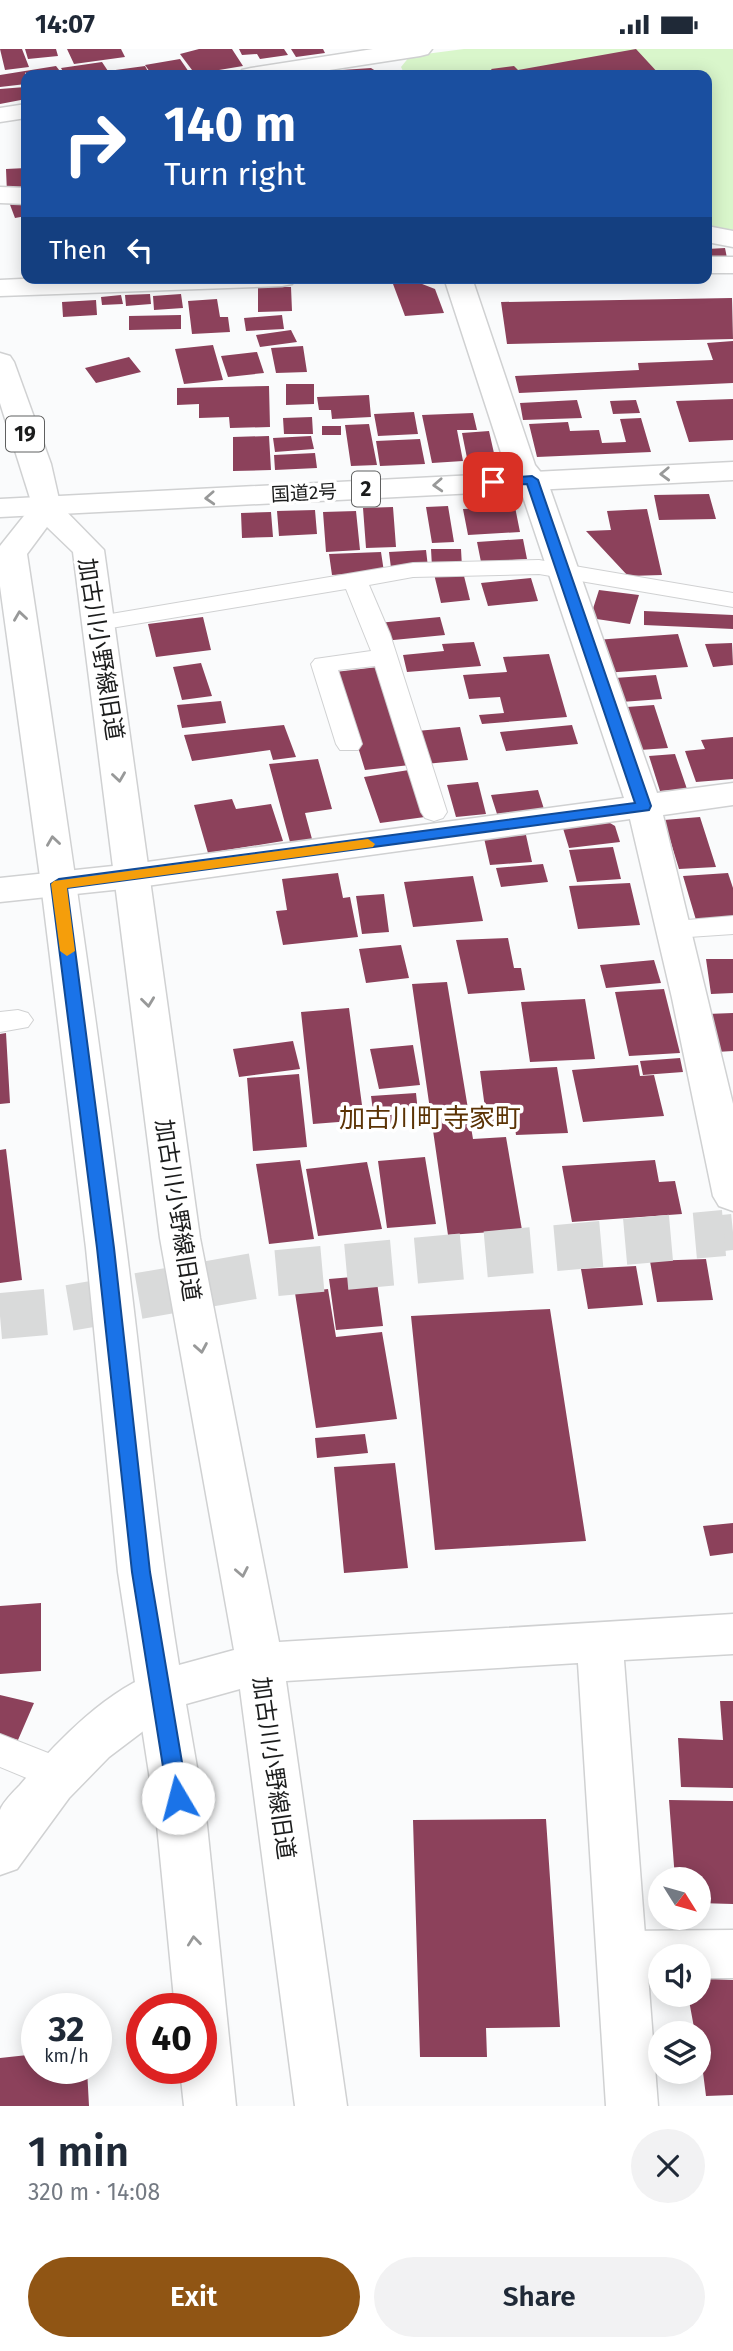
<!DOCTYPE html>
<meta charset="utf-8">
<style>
body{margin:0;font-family:"Fira Sans","Noto Sans JP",sans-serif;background:#f2f2f3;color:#1f2937;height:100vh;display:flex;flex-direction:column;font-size:26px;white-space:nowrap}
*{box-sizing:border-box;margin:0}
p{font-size:23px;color:#747a83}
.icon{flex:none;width:38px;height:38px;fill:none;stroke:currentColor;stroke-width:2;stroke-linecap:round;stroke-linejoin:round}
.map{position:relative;height:2057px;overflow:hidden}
.side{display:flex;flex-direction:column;background:#fff;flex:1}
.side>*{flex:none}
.hud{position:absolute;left:21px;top:21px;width:691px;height:214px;border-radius:14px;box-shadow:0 4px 18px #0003;background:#1a4fa0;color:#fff;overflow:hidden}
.needle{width:46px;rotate:127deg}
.controls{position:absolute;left:648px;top:1818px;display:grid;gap:14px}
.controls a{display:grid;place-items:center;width:63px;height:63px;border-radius:50%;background:#fff;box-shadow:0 4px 18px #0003;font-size:35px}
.speed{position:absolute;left:21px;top:1944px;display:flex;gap:14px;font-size:35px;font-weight:700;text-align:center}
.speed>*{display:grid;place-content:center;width:91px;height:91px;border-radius:50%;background:#fff;box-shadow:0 4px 18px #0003;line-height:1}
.speed small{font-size:18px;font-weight:400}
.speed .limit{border:10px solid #d22;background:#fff;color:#111}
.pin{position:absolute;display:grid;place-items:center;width:60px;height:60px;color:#fff;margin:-30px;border-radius:14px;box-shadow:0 4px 10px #0006}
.me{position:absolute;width:77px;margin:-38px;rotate:352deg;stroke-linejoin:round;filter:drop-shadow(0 0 5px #0008)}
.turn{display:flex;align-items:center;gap:24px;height:147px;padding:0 28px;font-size:32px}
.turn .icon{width:91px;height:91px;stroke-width:2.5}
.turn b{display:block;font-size:49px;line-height:60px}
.then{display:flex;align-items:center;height:66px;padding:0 28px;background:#0003;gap:14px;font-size:26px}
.round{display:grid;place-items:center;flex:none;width:74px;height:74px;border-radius:37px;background:#f2f2f3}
.headline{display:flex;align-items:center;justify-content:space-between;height:119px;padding:0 28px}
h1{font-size:42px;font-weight:600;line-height:52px}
.action{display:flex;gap:14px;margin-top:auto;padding:14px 28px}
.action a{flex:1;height:80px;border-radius:42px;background:#905514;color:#fff;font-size:28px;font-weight:600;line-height:80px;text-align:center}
.action a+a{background:#f2f2f3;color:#1f2937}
.status{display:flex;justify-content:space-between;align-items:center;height:49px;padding:0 35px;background:#fff;direction:ltr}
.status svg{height:19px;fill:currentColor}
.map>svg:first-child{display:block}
</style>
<div class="status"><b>14:07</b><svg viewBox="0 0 49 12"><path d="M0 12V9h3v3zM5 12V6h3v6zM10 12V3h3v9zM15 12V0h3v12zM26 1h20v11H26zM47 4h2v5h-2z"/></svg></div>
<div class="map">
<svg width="733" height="2057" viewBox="0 0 733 2057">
<rect width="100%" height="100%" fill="#fafbfc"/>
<path fill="#d9f6cb" d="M 464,0 L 733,0 L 733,185 L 707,180 L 707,26 L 405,26 L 401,18 L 410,7 Z"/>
<path fill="#8c415b" d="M 0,0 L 22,0 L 29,18 L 5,21 Z
M 25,0 L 56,0 L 58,7 L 28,10 Z
M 67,0 L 121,0 L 125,8 L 74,15 Z
M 199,0 L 232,0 L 243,17 L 195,25 L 180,5 Z
M 239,0 L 284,0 L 288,6 L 260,10 L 257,5 L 242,6 Z
M 291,0 L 323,0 L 325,4 L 296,8 Z
M 636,0 L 660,26 L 495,26 L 491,20 L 514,17 L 518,21 Z
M 180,10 L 191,26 L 152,26 L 145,16 Z
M 102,13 L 108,22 L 145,17 L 150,26 L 65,26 L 61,19 Z
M 56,17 L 63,26 L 27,26 L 25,23 L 26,35 L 0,38 L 0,26 Z
M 371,19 L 382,26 L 344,26 L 342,21 Z
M 25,38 L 26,50 L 0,55 L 0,40 Z
M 26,119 L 26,143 L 7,144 L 6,120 Z
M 9,153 L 26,153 L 26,167 L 15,169 Z
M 725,199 L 727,209 L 707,209 L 707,200 Z
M 417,233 L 435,240 L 444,264 L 405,267 L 393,235 Z
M 258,238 L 291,238 L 292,262 L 258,263 Z
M 150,245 L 151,255 L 126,257 L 125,246 Z
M 181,245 L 183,259 L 154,261 L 153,247 Z
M 121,246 L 123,255 L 102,256 L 101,248 Z
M 732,249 L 733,290 L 507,295 L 501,253 Z
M 217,250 L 220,268 L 228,268 L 230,283 L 192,285 L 188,252 Z
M 96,251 L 97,266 L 63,268 L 62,253 Z
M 181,266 L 181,280 L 129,281 L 129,267 Z
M 282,266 L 284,280 L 246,282 L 244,269 Z
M 291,281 L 297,293 L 260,298 L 256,286 Z
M 733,292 L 733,334 L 519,344 L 515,327 L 639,321 L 638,314 L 713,311 L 707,294 Z
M 213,296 L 223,331 L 184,335 L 175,300 Z
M 303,297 L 307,323 L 276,324 L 271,299 Z
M 257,303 L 264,324 L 228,328 L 221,307 Z
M 129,308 L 141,323 L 96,334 L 85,319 Z
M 286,335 L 314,335 L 314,355 L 286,356 Z
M 269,337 L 270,378 L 230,379 L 229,368 L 199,369 L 199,355 L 177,356 L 177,339 Z
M 369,346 L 371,368 L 332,370 L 331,361 L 319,361 L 317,348 Z
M 733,350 L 733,391 L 689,393 L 676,352 Z
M 577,351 L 582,369 L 523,371 L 520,354 Z
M 636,351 L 640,364 L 613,365 L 610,352 Z
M 414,363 L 418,385 L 378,387 L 374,365 Z
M 473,364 L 477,381 L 457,381 L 463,412 L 432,414 L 422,366 Z
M 312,368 L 313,385 L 284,385 L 283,369 Z
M 641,369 L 651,403 L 537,408 L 529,375 L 568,373 L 570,382 L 599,381 L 602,394 L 626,393 L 620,370 Z
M 369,375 L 377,416 L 351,417 L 345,376 Z
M 322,377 L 341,377 L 341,386 L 322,386 Z
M 489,382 L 496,413 L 468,414 L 462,384 Z
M 269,387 L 271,421 L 233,422 L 233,388 Z
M 311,387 L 314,400 L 275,403 L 273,389 Z
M 420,390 L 425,415 L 380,417 L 376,392 Z
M 315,404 L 317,419 L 275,421 L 274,406 Z
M 709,445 L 716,470 L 659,471 L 654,446 Z
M 448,457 L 454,493 L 432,494 L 426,458 Z
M 393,458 L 396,498 L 366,499 L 363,459 Z
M 515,458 L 520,483 L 468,486 L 463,460 Z
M 647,460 L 662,526 L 628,527 L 586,482 L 611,481 L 607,462 Z
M 315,461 L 317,485 L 279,487 L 277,462 Z
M 356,462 L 360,501 L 326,503 L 323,463 Z
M 271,463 L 273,488 L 242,489 L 241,464 Z
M 523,490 L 527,510 L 481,513 L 477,493 Z
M 431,500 L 461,500 L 462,518 L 432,518 Z
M 426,501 L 428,518 L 391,519 L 389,503 Z
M 381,503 L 384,523 L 332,526 L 329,505 Z
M 463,523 L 470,551 L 441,554 L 434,525 Z
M 531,529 L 538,552 L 488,557 L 481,534 Z
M 599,541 L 639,546 L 630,575 L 590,569 Z
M 644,562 L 733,566 L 733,580 L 644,576 Z
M 203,568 L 211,601 L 156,608 L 148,575 Z
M 440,568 L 445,586 L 383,592 L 378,574 Z
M 678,585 L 688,618 L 604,624 L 595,591 Z
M 474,593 L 481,617 L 407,623 L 403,606 L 444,602 L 442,595 Z
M 732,594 L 733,616 L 713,618 L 705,595 Z
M 549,605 L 567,668 L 482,675 L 479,666 L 504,664 L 500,648 L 469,650 L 463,626 L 507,623 L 503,608 Z
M 201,614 L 212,647 L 182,651 L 173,618 Z
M 378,618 L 410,716 L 365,721 L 335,623 Z
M 656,626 L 662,650 L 621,653 L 615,629 Z
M 221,652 L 226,674 L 182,679 L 177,656 Z
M 654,656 L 668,699 L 640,701 L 627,658 Z
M 284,676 L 296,708 L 273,711 L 270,701 L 192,712 L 184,686 Z
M 572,676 L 578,695 L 506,702 L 500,683 Z
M 460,678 L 468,711 L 425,715 L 417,682 Z
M 733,688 L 733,730 L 696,733 L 685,702 L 705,700 L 701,691 Z
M 675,705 L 687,740 L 660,742 L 649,707 Z
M 318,710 L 332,760 L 305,764 L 312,790 L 290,793 L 269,715 Z
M 409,721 L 425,768 L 380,774 L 364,728 Z
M 478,733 L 486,765 L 456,768 L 447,736 Z
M 538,741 L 544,760 L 497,765 L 491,746 Z
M 232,750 L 236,760 L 271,755 L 283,792 L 208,804 L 194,756 Z
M 700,768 L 716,818 L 679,820 L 664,771 Z
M 605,771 L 615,777 L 620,793 L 569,799 L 562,776 Z
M 526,786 L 532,813 L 490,816 L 484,789 Z
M 613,798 L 621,830 L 577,833 L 569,801 Z
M 543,815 L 548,833 L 501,838 L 496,819 Z
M 338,824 L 343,849 L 350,848 L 358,888 L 283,896 L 276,862 L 287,861 L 282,830 Z
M 728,824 L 733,839 L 733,869 L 696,871 L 683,827 Z
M 473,827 L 483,872 L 413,878 L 404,833 Z
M 630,834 L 640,876 L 578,880 L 569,837 Z
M 384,845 L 389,883 L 362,885 L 356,847 Z
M 508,889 L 514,919 L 521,919 L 525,941 L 468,945 L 456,891 Z
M 401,896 L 409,929 L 366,934 L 359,900 Z
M 706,910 L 733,910 L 733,944 L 711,945 Z
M 654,911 L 661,934 L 606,939 L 600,916 Z
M 447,933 L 473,1090 L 506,1088 L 522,1181 L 448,1186 L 412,935 Z
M 664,940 L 680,1004 L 629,1007 L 615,943 Z
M 585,950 L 595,1010 L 530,1013 L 521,953 Z
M 349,959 L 364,1071 L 313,1075 L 301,963 Z
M 733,964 L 733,1002 L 716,1003 L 707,965 Z
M 6,984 L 10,1054 L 0,1055 L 0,985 Z
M 293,992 L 300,1020 L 239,1028 L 233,1000 Z
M 413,996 L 420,1036 L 379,1040 L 370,1000 Z
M 680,1009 L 683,1023 L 643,1026 L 640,1012 Z
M 638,1016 L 640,1027 L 654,1026 L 664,1067 L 583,1073 L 572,1021 Z
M 557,1018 L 568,1084 L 516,1086 L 514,1072 L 487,1074 L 480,1022 Z
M 299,1025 L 307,1098 L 253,1102 L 247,1029 Z
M 416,1044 L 419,1073 L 375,1076 L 371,1047 Z
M 6,1100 L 22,1231 L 0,1234 L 0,1101 Z
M 425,1108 L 436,1175 L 387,1179 L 378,1112 Z
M 300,1111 L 314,1190 L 269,1195 L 256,1115 Z
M 655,1111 L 659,1133 L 675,1132 L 682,1165 L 572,1173 L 562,1117 Z
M 367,1113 L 382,1180 L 318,1187 L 306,1120 Z
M 706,1210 L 713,1251 L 657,1253 L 650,1212 Z
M 636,1217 L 643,1256 L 588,1260 L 581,1220 Z
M 376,1226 L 383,1277 L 336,1281 L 329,1230 Z
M 328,1240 L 336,1288 L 382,1283 L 397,1370 L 316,1379 L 295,1244 Z
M 550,1260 L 586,1492 L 435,1501 L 411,1267 Z
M 365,1385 L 368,1404 L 317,1409 L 315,1389 Z
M 395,1414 L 408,1519 L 344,1524 L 334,1418 Z
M 733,1474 L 733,1504 L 710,1507 L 703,1477 Z
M 41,1554 L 41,1622 L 0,1625 L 0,1557 Z
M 0,1646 L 34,1654 L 18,1691 L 0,1686 Z
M 720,1652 L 733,1652 L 733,1739 L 681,1738 L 678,1689 L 723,1691 Z
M 669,1751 L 733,1752 L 733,1855 L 698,1854 L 698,1830 L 675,1830 Z
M 546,1770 L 560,1978 L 486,1979 L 487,2008 L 420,2008 L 413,1771 Z
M 698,1929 L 733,1931 L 733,2046 L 706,2047 L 698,1984 L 695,1984 L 688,1946 L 698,1946 Z
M 37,2005 L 37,2020 L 87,2020 L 89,2057 L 0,2057 L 0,2009 Z"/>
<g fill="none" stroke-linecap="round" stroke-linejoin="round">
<path stroke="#d9dada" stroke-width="36" stroke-dasharray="36 18" stroke-linecap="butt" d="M 704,1186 L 733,1183"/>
<path stroke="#d9dada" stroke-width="46" stroke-dasharray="46 24" stroke-linecap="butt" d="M 0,1267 L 46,1263 L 266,1225 L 724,1184"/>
<defs>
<path id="lane" d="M 539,511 L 733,544 L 733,558 L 539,525 L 413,528 L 369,536 L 390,585 L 447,763 L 443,769 L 434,772 L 425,769 L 421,763 L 375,617 L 338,621 L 362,695 L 358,701 L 340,701 L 336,695 L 311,615 L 315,610 L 371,602 L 346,540 L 99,581 L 90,579 L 87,574 L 90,569 L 99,567 L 413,514 Z
M 733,867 L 733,885 L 674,889 L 664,887 L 660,880 L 664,873 Z
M 18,961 L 28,964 L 33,971 L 28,978 L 0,983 L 0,963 Z
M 0,1685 L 71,1713 L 77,1725 L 71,1737 L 58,1742 L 0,1718 Z"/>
<path id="street" d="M 373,0 L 432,0 L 428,5 L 420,7 L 297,26 L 239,26 L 242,21 L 251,19 Z
M 26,55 L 26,69 L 0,73 L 0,59 Z
M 0,138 L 26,139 L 26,155 L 0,154 Z
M 707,177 L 733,182 L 733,198 L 707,193 Z
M 707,208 L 733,208 L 733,224 L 707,224 Z
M 43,229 L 295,229 L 292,235 L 282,237 L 0,247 L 0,231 Z
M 444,229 L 472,229 L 535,416 L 547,431 L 657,744 L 733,734 L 733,756 L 663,766 L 733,1055 L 733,1162 L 719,1157 L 713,1147 L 672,949 L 630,770 L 132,839 L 0,853 L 0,829 L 132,815 L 624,749 L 518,433 L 506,419 Z
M 162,1621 L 179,1627 L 186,1641 L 179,1655 L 109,1708 L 69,1749 L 17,1820 L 0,1826 C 0,1810 0,1775 0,1761 C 3,1753 14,1742 20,1736 C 57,1692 107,1640 162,1621 Z
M 733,1881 L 733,1929 L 698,1929 L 698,1908 L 660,1908 L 660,1929 L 624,1930 L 606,1923 L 599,1906 L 606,1889 L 624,1882 Z"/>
<path id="secondary" d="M 46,450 L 57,453 L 104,501 L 200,1189 L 279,1593 L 733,1565 L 733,1605 L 624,1611 L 658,2057 L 606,2057 L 578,1614 L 286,1632 L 347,2057 L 295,2057 L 240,1640 L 186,1655 L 207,1776 L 236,2057 L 184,2057 L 180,2020 L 201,2020 L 201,1960 L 175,1960 L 157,1776 L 118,1523 L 86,1199 L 41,835 L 0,537 L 0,497 L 35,453 ZM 47,478 L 73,503 L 160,1189 L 234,1601 L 179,1616 C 156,1477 144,1336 126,1197 C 96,965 62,735 27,505 Z"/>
<path id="primary" d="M 0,304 L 10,307 L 14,313 L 51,415 L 61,459 L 57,465 L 46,468 L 35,465 L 0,354 Z"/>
<path id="highway" d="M 733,413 L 733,431 L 0,468 L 0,450 Z"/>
</defs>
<use href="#lane" stroke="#d0d1d2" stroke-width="2"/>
<use href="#street" stroke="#d0d1d2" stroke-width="3"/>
<use href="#secondary" stroke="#d0d1d2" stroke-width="3"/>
<use href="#primary" stroke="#d0d1d2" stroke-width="3"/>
<use href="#highway" stroke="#d0d1d2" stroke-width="3"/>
<use href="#lane" fill="#fff" fill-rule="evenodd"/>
<use href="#street" fill="#fff" fill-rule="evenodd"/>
<use href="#secondary" fill="#fff" fill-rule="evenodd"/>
<use href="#primary" fill="#fff" fill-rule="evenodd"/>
<use href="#highway" fill="#fff" fill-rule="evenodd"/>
</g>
<defs><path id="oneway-chevron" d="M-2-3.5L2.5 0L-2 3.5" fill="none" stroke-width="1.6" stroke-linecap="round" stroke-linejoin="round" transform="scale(1.75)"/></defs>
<g stroke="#989999">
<use href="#oneway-chevron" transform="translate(665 425) rotate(178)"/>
<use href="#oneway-chevron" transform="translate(438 436) rotate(177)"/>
<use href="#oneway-chevron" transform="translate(210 449) rotate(177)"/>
<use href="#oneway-chevron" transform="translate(20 567) rotate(-98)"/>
<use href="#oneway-chevron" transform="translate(119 728) rotate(82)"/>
<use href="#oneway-chevron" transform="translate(53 792) rotate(-98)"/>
<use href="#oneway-chevron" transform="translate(148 953) rotate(83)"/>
<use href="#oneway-chevron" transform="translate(201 1299) rotate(80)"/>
<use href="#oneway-chevron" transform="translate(242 1523) rotate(79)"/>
<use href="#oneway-chevron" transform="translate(194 1892) rotate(-96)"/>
</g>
<path fill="#1a73e8" stroke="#114b97" stroke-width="2" d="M 532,427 L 538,431 L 651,757 L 649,761 L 67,839 L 114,1199 L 150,1523 L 188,1749 L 185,1755 L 178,1758 L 171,1755 L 168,1749 L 132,1523 L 97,1199 L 51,835 L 59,830 L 635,754 L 527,435 L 493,437 L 487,433 L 493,430 Z"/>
<path fill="#f59e0b" d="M 368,790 L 375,795 L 373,798 L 67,839 L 75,902 L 67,907 L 60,902 L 51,835 L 54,832 Z"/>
<g text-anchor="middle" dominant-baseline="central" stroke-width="7" stroke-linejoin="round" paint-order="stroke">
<g font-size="19" fill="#1b1c1c" stroke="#fff">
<text transform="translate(304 444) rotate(-3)">国道2号</text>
</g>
<g fill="#fff" stroke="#5f6060" stroke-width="2">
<rect x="6" y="367.5" width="38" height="35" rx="5"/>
<rect x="352" y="422.5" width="28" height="35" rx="5"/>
</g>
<g font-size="21" font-weight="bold" fill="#1b1c1c">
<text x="25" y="385">19</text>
<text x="366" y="440">2</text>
</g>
<g font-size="23" fill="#1b1c1c" stroke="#fff">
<text transform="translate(101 600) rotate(81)">加古川小野線旧道</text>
<text transform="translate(178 1161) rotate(81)">加古川小野線旧道</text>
<text transform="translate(274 1719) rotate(82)">加古川小野線旧道</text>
</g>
<g font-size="26" fill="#5b3305" stroke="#fff">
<text x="430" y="1069">加古川町寺家町</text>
</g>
</g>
</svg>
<div class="controls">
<a><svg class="needle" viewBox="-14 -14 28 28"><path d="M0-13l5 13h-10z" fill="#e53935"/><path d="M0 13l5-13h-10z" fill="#747a83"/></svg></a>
<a><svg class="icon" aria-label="sound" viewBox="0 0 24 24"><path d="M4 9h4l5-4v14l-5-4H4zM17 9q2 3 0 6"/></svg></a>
<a><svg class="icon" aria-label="layers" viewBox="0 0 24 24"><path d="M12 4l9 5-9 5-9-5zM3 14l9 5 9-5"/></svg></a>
</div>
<div class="speed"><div>32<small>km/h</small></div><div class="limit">40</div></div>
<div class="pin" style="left:493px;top:433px;background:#d93025"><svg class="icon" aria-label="arrive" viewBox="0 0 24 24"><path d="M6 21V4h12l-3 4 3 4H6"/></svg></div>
<svg class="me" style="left:178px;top:1749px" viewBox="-20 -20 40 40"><circle r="19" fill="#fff"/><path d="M0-13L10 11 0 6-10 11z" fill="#1a73e8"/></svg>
<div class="hud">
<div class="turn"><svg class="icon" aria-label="right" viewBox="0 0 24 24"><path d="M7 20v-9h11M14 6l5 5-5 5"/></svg><div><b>140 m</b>Turn right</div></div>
<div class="then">Then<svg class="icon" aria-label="left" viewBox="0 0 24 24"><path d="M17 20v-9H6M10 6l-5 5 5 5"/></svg></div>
</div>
</div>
<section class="side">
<div class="headline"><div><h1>1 min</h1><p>320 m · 14:08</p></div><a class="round"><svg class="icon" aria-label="close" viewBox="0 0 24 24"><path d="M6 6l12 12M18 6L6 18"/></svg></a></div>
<div class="action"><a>Exit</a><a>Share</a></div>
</section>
